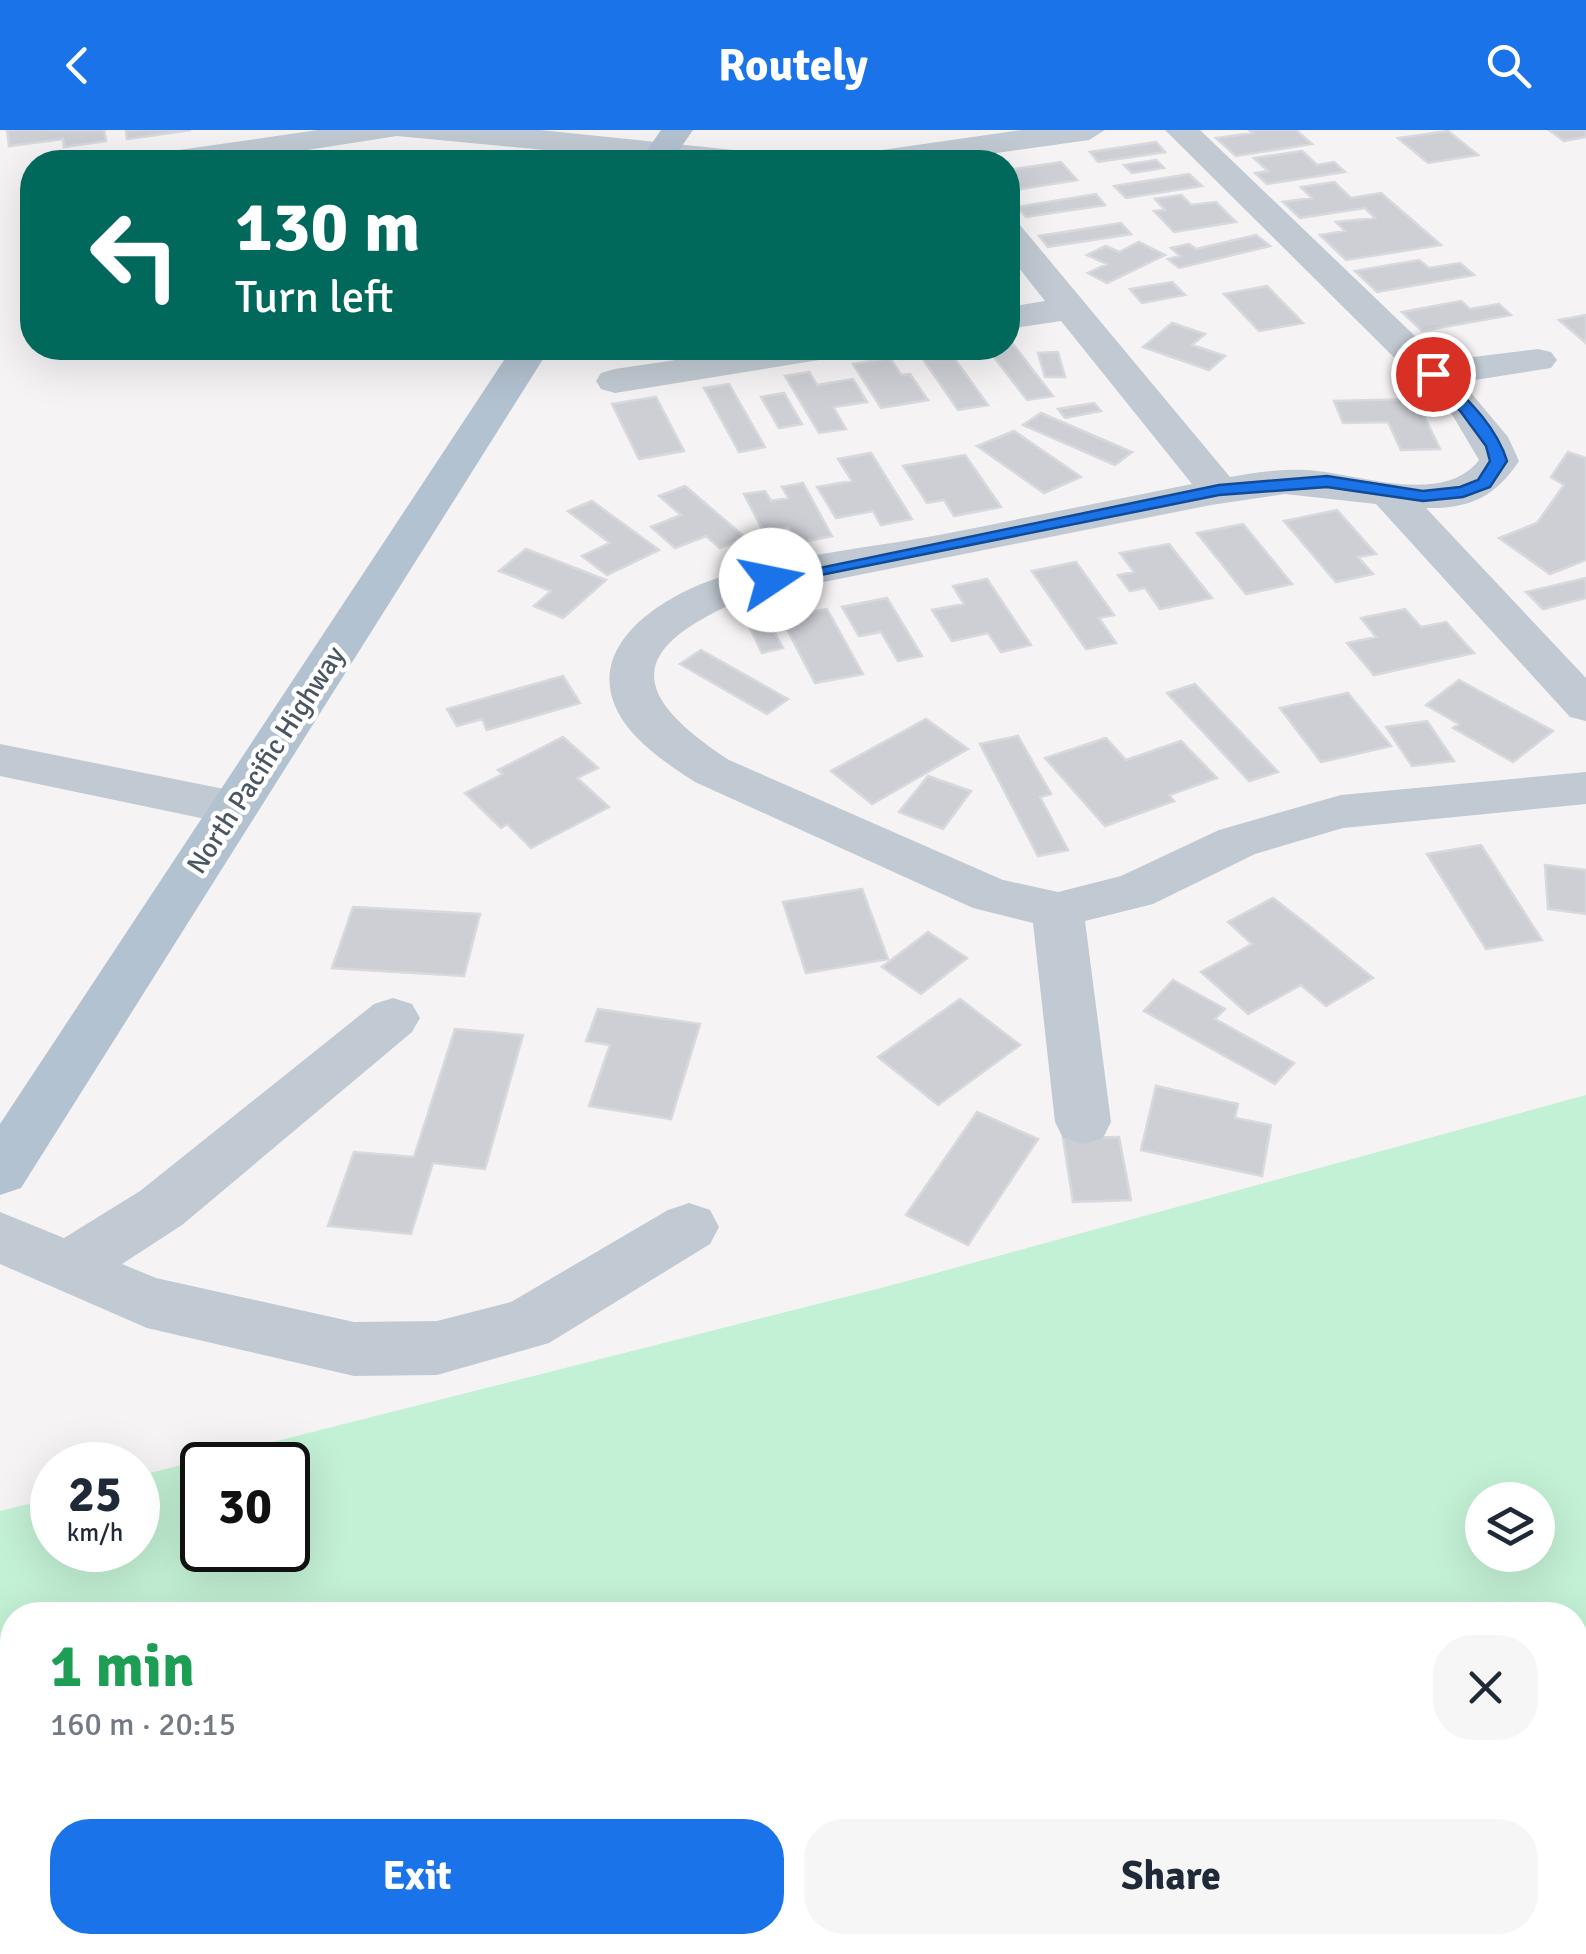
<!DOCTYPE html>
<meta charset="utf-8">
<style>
body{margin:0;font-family:Signika,sans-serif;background:#f6f6f7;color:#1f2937;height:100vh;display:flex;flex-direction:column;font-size:38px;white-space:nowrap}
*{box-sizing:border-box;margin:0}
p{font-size:32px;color:#747a83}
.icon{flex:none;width:55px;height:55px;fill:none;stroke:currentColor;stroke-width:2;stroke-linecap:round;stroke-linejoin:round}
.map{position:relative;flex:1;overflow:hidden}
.sheet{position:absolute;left:0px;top:1472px;width:1588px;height:352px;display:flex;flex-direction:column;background:#fff;border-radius:40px 40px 0 0;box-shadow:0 10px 40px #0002}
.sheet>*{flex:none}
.top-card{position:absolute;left:20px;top:20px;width:1000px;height:210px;border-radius:40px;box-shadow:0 10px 40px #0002;background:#00695c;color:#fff;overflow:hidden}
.buttons{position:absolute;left:1465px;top:1352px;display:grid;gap:20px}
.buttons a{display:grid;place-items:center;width:90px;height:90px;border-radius:50%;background:#fff;box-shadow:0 10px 40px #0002;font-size:50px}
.speed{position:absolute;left:30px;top:1312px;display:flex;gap:20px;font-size:50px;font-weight:700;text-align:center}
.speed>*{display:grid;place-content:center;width:130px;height:130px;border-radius:50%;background:#fff;box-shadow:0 10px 40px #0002;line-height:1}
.speed small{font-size:25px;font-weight:400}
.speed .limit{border:5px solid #111;border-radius:15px;background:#fff;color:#111}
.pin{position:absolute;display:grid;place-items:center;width:85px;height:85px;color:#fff;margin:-42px;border:5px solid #fff;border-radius:50%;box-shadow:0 2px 10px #0007}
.me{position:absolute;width:110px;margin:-55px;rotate:79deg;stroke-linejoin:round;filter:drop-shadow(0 0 8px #0008)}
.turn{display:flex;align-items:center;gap:35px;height:210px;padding:0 50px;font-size:45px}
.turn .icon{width:130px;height:130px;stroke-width:2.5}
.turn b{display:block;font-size:70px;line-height:85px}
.round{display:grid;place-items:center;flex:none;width:105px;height:105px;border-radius:40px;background:#f6f6f7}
.overview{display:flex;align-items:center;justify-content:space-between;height:170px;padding:0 50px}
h1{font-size:60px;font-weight:800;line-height:75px;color:#1e9e55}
.primary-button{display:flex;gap:20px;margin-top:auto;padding:20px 50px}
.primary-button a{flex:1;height:115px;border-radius:40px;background:#1a73e8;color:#fff;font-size:40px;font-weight:800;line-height:115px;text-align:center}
.primary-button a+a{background:#f6f6f7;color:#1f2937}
header{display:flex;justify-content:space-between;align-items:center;height:130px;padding:0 50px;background:#1a73e8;color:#fff;font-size:45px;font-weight:800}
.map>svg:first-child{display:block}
</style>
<header><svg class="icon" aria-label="back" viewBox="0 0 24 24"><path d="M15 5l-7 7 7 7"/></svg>Routely<svg class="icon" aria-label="search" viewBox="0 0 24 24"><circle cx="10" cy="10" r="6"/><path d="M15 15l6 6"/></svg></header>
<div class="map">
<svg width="1586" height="1824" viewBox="0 0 1586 1824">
<rect width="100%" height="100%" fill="#f5f3f3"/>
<path fill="#c3f1d5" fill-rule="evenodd" d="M 1586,965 L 1586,1824 L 0,1824 L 0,1381 L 52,1368 L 52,1420 L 138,1420 L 138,1346 L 885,1157 ZM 202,1335 L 288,1335 L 288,1420 L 202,1420 ZM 1482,1370 L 1538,1370 L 1538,1425 L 1482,1425 ZM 12,1485 L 1575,1485 L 1575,1812 L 12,1812 Z"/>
<path fill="#cdcfd5" stroke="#d7d9de" stroke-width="2.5" d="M 7,0 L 104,0 L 106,11 L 64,17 L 63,9 L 9,16 Z
M 126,0 L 191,0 L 127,9 Z
M 1249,0 L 1296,0 L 1312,14 L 1236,26 L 1216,8 L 1252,3 Z
M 1549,0 L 1586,0 L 1586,7 L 1564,11 Z
M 1448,1 L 1478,25 L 1428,33 L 1398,8 Z
M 1156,12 L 1165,22 L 1098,32 L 1090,22 Z
M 1302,21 L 1317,35 L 1334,32 L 1345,42 L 1267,54 L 1255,43 L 1268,41 L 1254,28 Z
M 1156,30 L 1164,38 L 1132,43 L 1124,35 Z
M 1061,32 L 1077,50 L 1008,61 L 1008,40 Z
M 1189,44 L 1202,56 L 1126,68 L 1114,56 Z
M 1334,52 L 1351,68 L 1381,63 L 1441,115 L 1346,130 L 1320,105 L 1345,101 L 1336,92 L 1375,88 L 1365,78 L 1300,88 L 1283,72 L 1312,68 L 1301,57 Z
M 1096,64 L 1105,75 L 1026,87 L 1017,77 Z
M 1181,65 L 1191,75 L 1216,72 L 1236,92 L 1174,102 L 1154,81 L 1165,80 L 1155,69 Z
M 1121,93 L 1131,104 L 1048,117 L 1039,106 Z
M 1256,105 L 1270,116 L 1179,138 L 1168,129 L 1180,126 L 1171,118 L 1189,114 L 1196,119 Z
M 1139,112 L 1165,125 L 1107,153 L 1088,143 L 1107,134 L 1087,125 L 1106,116 L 1119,122 Z
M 1419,130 L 1429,138 L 1460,133 L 1474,145 L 1377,162 L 1355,141 Z
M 1172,152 L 1185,165 L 1142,173 L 1130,159 Z
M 1267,156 L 1303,193 L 1259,201 L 1224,164 Z
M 1461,171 L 1470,179 L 1499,174 L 1511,185 L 1422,201 L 1402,182 Z
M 1586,185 L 1586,213 L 1559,190 Z
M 1172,193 L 1205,204 L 1192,215 L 1225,226 L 1209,240 L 1143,217 Z
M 1009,209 L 1053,266 L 1027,270 L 987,218 L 1008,218 Z
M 947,218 L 988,275 L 958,280 L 918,222 Z
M 1058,222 L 1065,247 L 1045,247 L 1038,223 Z
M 890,228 L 901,245 L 910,244 L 928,270 L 881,278 L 853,234 Z
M 809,242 L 817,255 L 853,249 L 867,272 L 833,277 L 846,299 L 819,303 L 785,246 Z
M 729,254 L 765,317 L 739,322 L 704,258 Z
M 784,263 L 802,294 L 779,298 L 761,267 Z
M 656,267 L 684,321 L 639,329 L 612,274 Z
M 1416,269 L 1440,319 L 1401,320 L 1388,292 L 1343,293 L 1334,271 Z
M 1094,273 L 1101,281 L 1065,288 L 1058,279 Z
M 1041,283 L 1132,322 L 1115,335 L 1023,295 Z
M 1014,301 L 1081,347 L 1044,363 L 977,316 Z
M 1568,322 L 1586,328 L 1586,430 L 1550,444 L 1499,408 L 1537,393 L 1564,355 L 1551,347 Z
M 871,323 L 912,389 L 881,395 L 873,381 L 836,388 L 817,357 L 852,351 L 838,329 Z
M 965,325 L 1001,377 L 954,386 L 944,370 L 927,373 L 903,336 Z
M 803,353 L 832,406 L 797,413 L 789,397 L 763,401 L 744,364 L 765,361 L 771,371 L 788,368 L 782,357 Z
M 685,356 L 746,408 L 720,418 L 706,406 L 675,418 L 651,397 L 681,385 L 659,366 Z
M 592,371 L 659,420 L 607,445 L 582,426 L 610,413 L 568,381 Z
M 1337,380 L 1376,424 L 1358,427 L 1373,444 L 1336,452 L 1284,391 Z
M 1243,394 L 1292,454 L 1246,464 L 1197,403 Z
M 1169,414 L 1212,468 L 1160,479 L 1145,458 L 1130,461 L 1118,445 L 1134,442 L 1120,423 Z
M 526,419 L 606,450 L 563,488 L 534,476 L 551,461 L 499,441 Z
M 1076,432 L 1114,485 L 1099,488 L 1116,513 L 1086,519 L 1032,441 Z
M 1586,448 L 1586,468 L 1543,479 L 1526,462 Z
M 987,449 L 1031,515 L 1001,522 L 988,503 L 952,511 L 932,480 L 964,474 L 953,456 Z
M 887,468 L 922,526 L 898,531 L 881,502 L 859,506 L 842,477 Z
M 827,479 L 863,544 L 815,553 L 781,488 Z
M 1405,479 L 1421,497 L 1446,492 L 1474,523 L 1374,545 L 1347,513 L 1376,507 L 1361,488 Z
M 769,492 L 783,518 L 762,523 L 749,496 Z
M 701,520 L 788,569 L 767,584 L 680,534 Z
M 563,546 L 580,573 L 487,600 L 482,589 L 457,596 L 447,579 Z
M 1459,550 L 1553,601 L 1513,632 L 1453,598 L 1459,594 L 1426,575 Z
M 1195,554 L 1278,642 L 1249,651 L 1167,563 Z
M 1348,563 L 1391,616 L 1321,632 L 1280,578 Z
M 926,589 L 968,619 L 872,674 L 831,641 Z
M 1427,591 L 1454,631 L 1412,636 L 1386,597 Z
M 1018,606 L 1051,664 L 1040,667 L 1068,720 L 1038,726 L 980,614 Z
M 563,607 L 598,638 L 577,648 L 609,677 L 531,718 L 507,694 L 501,698 L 465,663 L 503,644 L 498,640 Z
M 1106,608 L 1126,630 L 1181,611 L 1217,648 L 1169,665 L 1174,671 L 1105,696 L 1045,628 Z
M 928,646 L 971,661 L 943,699 L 899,682 Z
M 1481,715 L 1542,810 L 1486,819 L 1427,724 Z
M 1545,735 L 1586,740 L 1586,784 L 1548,779 Z
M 862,759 L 888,829 L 806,843 L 783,772 Z
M 1273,768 L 1313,799 L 1373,848 L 1326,876 L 1301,855 L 1248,884 L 1201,842 L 1252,814 L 1228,792 Z
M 353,777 L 480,784 L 464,846 L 332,838 Z
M 928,802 L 967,828 L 921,864 L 882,837 Z
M 1173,850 L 1225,879 L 1215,889 L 1294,933 L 1275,954 L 1144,881 Z
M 960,869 L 1020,915 L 938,975 L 878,927 Z
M 598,879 L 700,894 L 671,989 L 589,976 L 610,915 L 586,911 Z
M 455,899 L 523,905 L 485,1039 L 433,1033 L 411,1104 L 328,1096 L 354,1022 L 414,1027 Z
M 1156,956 L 1238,974 L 1235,988 L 1271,995 L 1262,1046 L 1141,1020 Z
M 977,982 L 1038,1009 L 968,1115 L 906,1085 Z
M 1119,1007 L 1131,1070 L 1073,1072 L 1063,1008 Z"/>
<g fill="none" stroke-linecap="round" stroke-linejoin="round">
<path fill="#c1cad2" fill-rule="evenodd" d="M 318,0 L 540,0 L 753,22 L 765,25 L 770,32 L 672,32 L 397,6 L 229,32 L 148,32 L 153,25 L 165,22 Z
M 1022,0 L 1105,0 L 1089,10 L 933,32 L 851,32 L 856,25 L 868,22 Z
M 1165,0 L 1200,0 L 1441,231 L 1538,219 L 1551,222 L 1557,230 L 1551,238 L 1462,252 L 1508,307 L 1519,331 C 1495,367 1470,379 1426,378 L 1586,548 L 1586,591 L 1570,587 L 1376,374 L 1285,364 L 1211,375 L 748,467 C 633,515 620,559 729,630 L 1003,750 L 1058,762 L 1121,746 L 1219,700 L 1341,665 L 1586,642 L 1586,674 L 1343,698 L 1255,724 L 1153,774 L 1085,791 L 1111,992 L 1103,1008 L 1083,1014 L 1063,1008 L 1055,992 L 1033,793 L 973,778 L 695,652 C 672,637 649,622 630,600 C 569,525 657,466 724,446 C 792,425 869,418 939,405 C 1024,388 1108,371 1192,354 L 1061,191 L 1008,199 L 1008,177 L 1045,171 L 1008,124 L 1008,92 L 1020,95 L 1230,347 C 1255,342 1281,339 1307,340 C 1357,343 1443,377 1479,330 L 1453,286 Z
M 756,218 L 844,218 L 838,226 L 825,229 L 615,263 L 601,259 L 596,251 L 601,243 L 615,239 Z
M 0,614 L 234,661 L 251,666 L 259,678 L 251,690 L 234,695 L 0,646 Z
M 393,868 L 412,874 L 420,888 L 412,902 L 182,1095 L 122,1134 L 156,1148 L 354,1192 L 437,1191 L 511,1172 L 668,1080 L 689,1073 L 710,1080 L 719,1097 L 710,1114 L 549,1213 L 437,1245 L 354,1246 L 147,1198 L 0,1134 L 0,1082 L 64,1108 L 140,1061 L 374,874 Z"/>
<path fill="#b3c2d1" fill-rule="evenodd" d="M 661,0 L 693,0 L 671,32 L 639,32 Z
M 512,218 L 550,218 L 21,1058 L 0,1065 L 0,994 Z"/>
</g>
<path fill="#1a73e8" stroke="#114b97" stroke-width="2.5" d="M 1427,241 L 1439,241 C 1465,267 1496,295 1507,331 L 1490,357 L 1463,367 L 1423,371 L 1327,357 L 1219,365 L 771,455 L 762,450 L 1219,355 L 1327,346 L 1423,361 L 1460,357 L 1478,350 L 1490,331 L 1486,316 L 1461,282 L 1427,247 Z"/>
<g text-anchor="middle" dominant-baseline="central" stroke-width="9" stroke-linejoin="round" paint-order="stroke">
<g font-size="28" fill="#4a5661" stroke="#fff">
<text transform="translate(266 630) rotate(-57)">North Pacific Highway</text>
</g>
</g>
</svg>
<div class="buttons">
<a><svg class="icon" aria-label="layers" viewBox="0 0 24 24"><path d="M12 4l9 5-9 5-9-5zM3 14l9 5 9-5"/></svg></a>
</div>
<div class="speed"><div>25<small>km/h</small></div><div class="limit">30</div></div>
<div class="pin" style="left:1433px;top:244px;background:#d93025"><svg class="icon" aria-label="arrive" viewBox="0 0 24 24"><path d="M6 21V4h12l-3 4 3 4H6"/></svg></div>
<svg class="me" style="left:771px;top:450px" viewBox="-20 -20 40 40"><circle r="19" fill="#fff"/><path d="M0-13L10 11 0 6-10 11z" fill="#1a73e8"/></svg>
<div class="top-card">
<div class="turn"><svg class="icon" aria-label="left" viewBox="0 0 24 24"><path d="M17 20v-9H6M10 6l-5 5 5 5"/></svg><div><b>130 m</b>Turn left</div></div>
</div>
<section class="sheet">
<div class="overview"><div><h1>1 min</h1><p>160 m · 20:15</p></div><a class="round"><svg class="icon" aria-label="close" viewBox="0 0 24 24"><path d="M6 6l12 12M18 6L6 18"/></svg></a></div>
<div class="primary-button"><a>Exit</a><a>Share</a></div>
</section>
</div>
